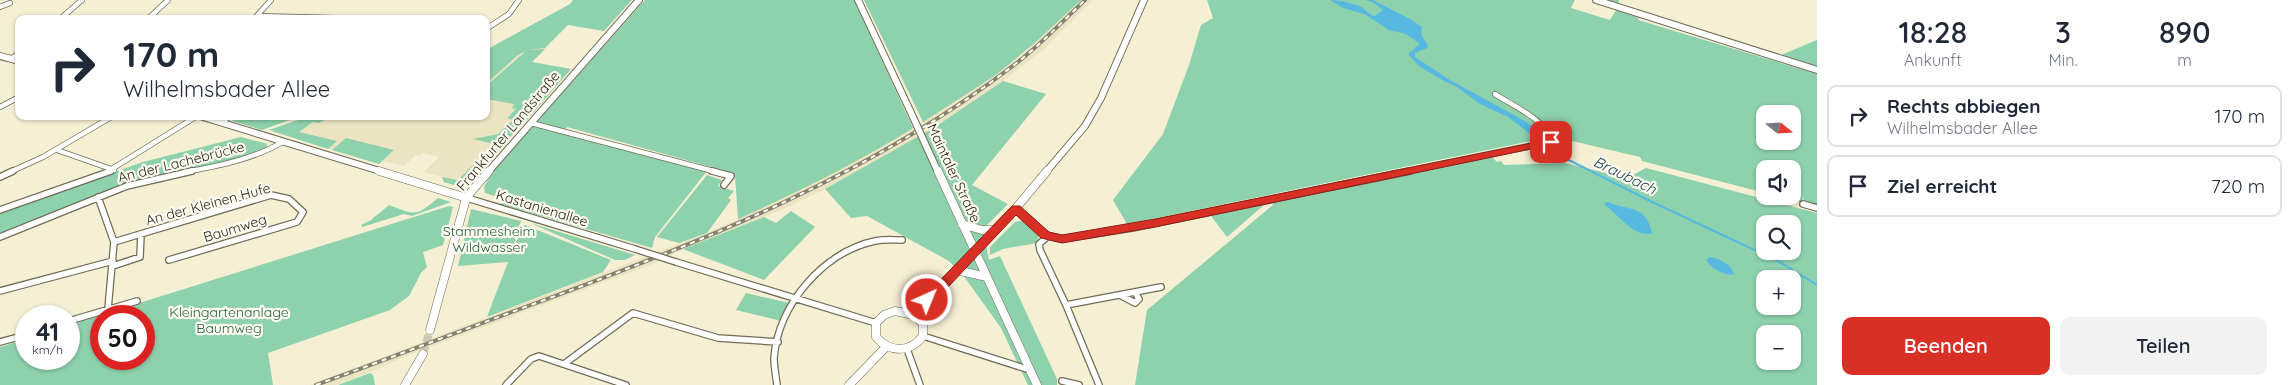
<!DOCTYPE html>
<html lang="de">
<meta charset="utf-8">
<style>
body{margin:0;font-family:Quicksand,sans-serif;background:#f2f2f3;color:#1f2937;height:100vh;display:flex;flex-direction:column;font-size:19px;white-space:nowrap}
*{box-sizing:border-box;margin:0}
p{font-size:16px;color:#747a83}
.icon{flex:none;width:28px;height:28px;fill:none;stroke:currentColor;stroke-width:2;stroke-linecap:round;stroke-linejoin:round}
.map{position:relative;flex:1;overflow:hidden}
.side{display:flex;flex-direction:column;background:#fff;width:475px}
.side>*{flex:none}
.banner{position:absolute;left:15px;top:15px;width:475px;height:105px;border-radius:10px;box-shadow:0 1px 4px #0004;background:#fff;color:#1f2937;overflow:hidden}
.needle{width:32px;rotate:108deg}
.tools{position:absolute;left:1756px;top:105px;display:grid;gap:10px}
.tools a{display:grid;place-items:center;width:45px;height:45px;border-radius:10px;background:#fff;box-shadow:0 1px 4px #0004;font-size:25px}
.speed{position:absolute;left:15px;top:305px;display:flex;gap:10px;font-size:25px;font-weight:700;text-align:center}
.speed>*{display:grid;place-content:center;width:65px;height:65px;border-radius:50%;background:#fff;box-shadow:0 1px 4px #0004;line-height:1}
.speed small{font-size:12px;font-weight:400}
.speed .limit{border:8px solid #d22;background:#fff;color:#111}
.pin{position:absolute;display:grid;place-items:center;width:42px;height:42px;color:#fff;margin:-21px;border-radius:10px;box-shadow:0 2px 8px #0006}
.me{position:absolute;width:55px;margin:-28px;rotate:44deg;stroke-linejoin:round;filter:drop-shadow(0 0 4px #0008)}
.turn{display:flex;align-items:center;gap:18px;height:105px;padding:0 25px;font-size:22px}
.turn .icon{width:65px;height:65px;stroke-width:2.5}
.turn b{display:block;font-size:35px;line-height:42px}
.eta{display:flex;justify-content:space-evenly;align-items:center;height:85px;text-align:center}
.eta b{font-size:30px;font-weight:600;line-height:35px}
.cta{display:flex;gap:10px;margin-top:auto;padding:10px 25px}
.cta a{flex:1;height:58px;border-radius:10px;background:#d93025;color:#fff;font-size:20px;font-weight:600;line-height:58px;text-align:center}
.cta a+a{background:#f2f2f3;color:#1f2937}
ul{padding:0;list-style:none}
li{display:flex;align-items:center;gap:15px;height:62px;margin:0 10px 8px;padding:0 15px;border:2px solid #e0e1e3;border-radius:10px}
li div{flex:1}
li b{display:block;font-size:19px}
li em{font-style:normal}
main{display:flex;flex:1;min-height:0}
.map>svg:first-child{display:block}
</style>
<main>
<div class="map">
<svg width="1817" height="385" viewBox="0 0 1817 385">
<rect width="100%" height="100%" fill="#f5efd4"/>
<path fill="#ebe4c2" d="M 1081,0 L 1093,0 L 1044,49 L 1003,81 L 935,127 L 825,189 L 786,208 L 683,249 L 658,262 L 411,354 L 375,370 L 336,385 L 310,385 L 707,233 L 786,197 L 882,147 L 996,75 L 1038,40 Z
M 540,21 L 568,25 L 532,62 L 571,69 L 527,120 L 461,187 L 444,182 L 442,177 L 424,172 L 439,157 L 423,153 L 420,156 L 416,155 L 404,166 L 382,161 L 379,164 L 269,130 L 310,116 L 486,116 L 486,50 Z"/>
<path fill="#8ed1ad" fill-rule="evenodd" d="M 573,0 L 632,0 L 604,31 L 568,25 L 545,48 L 527,50 L 545,49 L 532,62 L 571,69 L 527,120 L 461,187 L 444,182 L 442,177 L 458,180 L 494,144 L 473,139 L 498,134 L 513,120 L 507,118 L 516,109 L 512,108 L 514,104 L 486,99 L 486,86 L 526,51 L 518,55 L 486,84 L 486,50 L 570,4 Z
M 645,0 L 854,0 L 913,128 C 857,163 798,192 738,219 L 735,175 L 733,173 L 567,127 L 564,131 L 707,171 L 655,237 L 652,248 L 500,204 L 503,201 L 498,197 L 485,193 L 484,187 L 493,171 Z
M 864,0 L 1081,0 L 1038,40 L 996,75 L 923,122 Z
M 1207,0 L 1575,0 L 1571,8 L 1610,20 L 1616,10 L 1639,18 L 1638,20 L 1817,74 L 1817,207 L 1803,204 L 1804,195 L 1802,203 L 1776,196 L 1792,196 L 1792,169 L 1765,169 L 1765,193 L 1642,161 L 1640,157 L 1551,136 L 1549,140 L 1533,142 L 1534,144 L 1142,225 L 1140,223 L 1531,142 L 1526,142 L 1127,224 L 1113,200 L 1163,134 L 1189,65 L 1201,25 L 1213,18 ZM 1765,114 L 1792,114 L 1792,141 L 1765,141 Z
M 1604,0 L 1619,0 L 1618,4 L 1781,55 L 1817,40 L 1817,68 Z
M 1003,81 L 1046,94 L 972,185 L 1008,204 L 983,229 L 989,260 L 1000,256 L 1057,379 L 1057,385 L 1028,385 L 1001,328 L 963,275 L 949,261 L 867,216 L 851,218 L 825,189 L 935,127 Z
M 236,116 L 301,116 L 262,130 L 233,121 L 232,119 Z
M 310,116 L 332,116 L 319,123 L 313,122 L 299,132 L 337,141 L 328,149 L 269,130 Z
M 241,137 L 268,144 L 265,146 L 270,147 L 228,161 L 163,175 L 0,235 L 0,212 L 143,162 Z
M 346,138 L 394,150 L 379,164 L 332,150 Z
M 1487,157 L 1492,157 L 1497,162 L 1501,161 L 1504,165 L 1565,163 L 1627,178 L 1646,168 L 1817,213 L 1817,385 L 1135,385 L 1147,310 L 1273,205 L 1272,201 ZM 1765,224 L 1792,224 L 1792,251 L 1765,251 ZM 1765,279 L 1792,279 L 1792,306 L 1765,306 ZM 1765,334 L 1792,334 L 1792,361 L 1765,361 Z
M 707,175 L 722,180 L 718,186 L 734,191 L 728,198 L 731,200 L 707,233 L 679,243 L 657,237 Z
M 438,198 L 451,202 L 412,216 L 404,214 L 362,227 L 361,225 L 371,220 L 389,205 C 415,215 416,217 438,198 Z
M 1264,205 L 1227,237 L 1211,216 Z
M 449,206 L 453,207 L 443,245 L 423,252 L 427,267 L 421,273 L 409,296 L 390,310 L 268,353 L 273,385 L 0,385 L 0,347 L 26,339 L 26,359 L 69,359 L 69,325 ZM 101,316 L 144,316 L 144,359 L 101,359 Z
M 471,209 L 521,221 L 512,250 L 525,225 L 611,260 L 603,272 L 487,317 L 508,262 L 458,266 Z
M 791,211 L 815,227 L 764,280 L 683,249 L 764,217 L 776,223 Z
M 1024,220 L 1039,233 L 1037,243 L 1003,249 L 990,255 L 990,247 L 1015,222 Z
M 530,223 L 635,255 L 625,260 L 615,260 Z
M 746,293 L 789,303 L 781,321 L 736,310 Z
M 370,373 L 373,375 L 375,385 L 338,385 Z"/>
<path fill="#57b9e0" d="M 1330,0 C 1340,0 1352,3 1361,7 C 1367,10 1368,15 1375,16 L 1383,10 L 1374,3 L 1366,0 L 1373,0 L 1410,19 L 1422,27 L 1421,34 L 1428,46 L 1427,48 L 1415,53 L 1415,57 L 1450,80 L 1525,121 L 1539,132 L 1543,141 L 1538,140 L 1508,117 L 1480,104 L 1457,87 L 1444,81 L 1419,66 L 1408,54 L 1420,44 L 1406,34 L 1389,30 L 1364,14 L 1343,8 Z
M 1608,202 C 1629,212 1645,203 1652,233 C 1635,239 1618,214 1606,206 L 1604,203 Z
M 1710,257 C 1719,258 1732,265 1734,274 C 1725,277 1711,268 1706,260 Z"/>
<g fill="none" stroke-linecap="round" stroke-linejoin="round">
<path stroke="#57b9e0" stroke-width="2" d="M 1539,139 L 1551,151 L 1650,201 L 1778,261 L 1817,285"/>
<path stroke="#ccc7af" stroke-width="8" stroke-dasharray="8 4" stroke-linecap="butt" d="M 423,354 L 430,330"/>
<defs>
<path id="street-far1" d="M 0,7 L 10,3
M 257,16 L 376,19
M 60,19 L 82,0
M 148,19 L 168,0
M 254,19 L 271,0
M 486,29 L 509,14 L 519,0
M 11,59 L 19,53
M 0,107 L 19,97
M 221,123 L 230,116
M 531,123 L 717,172
M 57,150 L 114,170
M 10,172 L 43,157 L 113,116
M 107,172 L 197,116
M 185,172 C 219,166 253,159 283,142
M 1404,172 L 1543,144 L 1553,140 C 1542,118 1515,107 1495,94"/>
<path id="street" d="M 712,171 L 731,176 L 724,185
M 0,177 L 13,171
M 98,197 L 114,242 L 108,309
M 467,198 L 635,249
M 1803,204 L 1817,208
M 1016,208 L 1045,235 L 1062,239 L 1132,228 L 1410,171
M 0,210 L 111,171
M 0,237 L 127,186 L 192,171
M 1047,237 L 1039,244 L 1040,250 L 1066,305 L 1099,385
M 114,242 L 271,195 L 289,199 L 303,212 L 297,222 L 169,260
M 676,262 L 876,323
M 113,266 L 140,257 L 141,234
M 0,291 L 113,261
M 1120,295 L 1135,303 L 1139,299 L 1135,292
M 1066,305 L 1161,287
M 69,321 L 137,301
M 923,336 L 1030,370
M 0,342 L 26,335
M 907,349 L 920,385
M 564,364 L 633,313 L 718,338 L 778,342
M 1062,381 L 1079,385
M 506,385 L 531,359 L 539,356 L 626,385
M 777,385 C 776,376 774,367 774,358 C 778,305 823,252 875,241 C 884,239 893,240 902,240"/>
<path id="secondary-far1" d="M 858,0 L 913,117
M 1596,0 L 1817,70
M 0,56 L 19,61
M 200,116 L 383,172
M 927,148 L 938,172
M 488,172 L 639,0
M 1046,172 L 1085,126 L 1101,98 L 1144,0"/>
<path id="secondary" d="M 379,171 L 467,198
M 938,171 L 1037,385
M 962,224 L 982,230 L 994,230
M 956,270 L 987,277
M 895,311 L 914,315 L 923,324 L 923,336 C 910,353 890,353 876,337 L 876,323 L 884,315 Z
M 914,315 L 1016,208 L 1047,171
M 430,330 L 465,202 L 470,193 L 489,171
M 405,385 L 423,354
M 849,385 L 886,347"/>
</defs>
<use href="#street-far1" stroke="#716c55" stroke-width="6"/>
<use href="#street" stroke="#716c55" stroke-width="8"/>
<use href="#secondary-far1" stroke="#716c55" stroke-width="8"/>
<use href="#secondary" stroke="#716c55" stroke-width="9"/>
<use href="#street-far1" stroke="#fff" stroke-width="4.5"/>
<use href="#street" stroke="#fff" stroke-width="5.5"/>
<use href="#secondary-far1" stroke="#fff" stroke-width="6"/>
<use href="#secondary" stroke="#fff" stroke-width="8"/>
<defs>
<path id="rail" d="M 316,385 C 387,359 458,332 528,306 C 700,243 872,175 1018,62 C 1042,43 1063,21 1085,0"/>
</defs>
<use href="#rail" stroke="#868270" stroke-width="4"/>
<use href="#rail" stroke="#fefcf1" stroke-width="2" stroke-dasharray="5" stroke-linecap="butt"/>
<defs>
<path id="street-bridge" d="M 635,249 L 676,262"/>
<path id="secondary-bridge" d="M 913,117 L 927,148"/>
</defs>
<use href="#street-bridge" stroke="#716c55" stroke-width="8" stroke-linecap="butt"/>
<use href="#secondary-bridge" stroke="#716c55" stroke-width="8" stroke-linecap="butt"/>
<use href="#street-bridge" stroke="#fff" stroke-width="5.5"/>
<use href="#secondary-bridge" stroke="#fff" stroke-width="6"/>
</g>
<path fill="#d93025" stroke="#8d1f18" d="M 1551,139 L 1555,140 L 1555,144 L 1155,227 L 1062,243 L 1041,238 L 1016,215 L 932,304 L 927,305 L 921,300 L 1012,206 L 1020,206 L 1049,232 L 1062,235 L 1155,219 Z"/>
<g text-anchor="middle" dominant-baseline="central" stroke-width="4.5" stroke-linejoin="round" paint-order="stroke">
<g font-size="14" fill="#29271d" stroke="#fefcf1">
<text transform="translate(508 131) rotate(-50)">Frankfurter Landstraße</text>
<text transform="translate(181 162) rotate(-14)">An der Lachebrücke</text>
<text transform="translate(954 173) rotate(65)">Maintaler Straße</text>
<text transform="translate(208 204) rotate(-15)">An der Kleinen Hufe</text>
<text transform="translate(542 208) rotate(17)">Kastanienallee</text>
<text transform="translate(235 228) rotate(-17)">Baumweg</text>
</g>
<g font-size="14" fill="#206244" stroke="#fefcf1">
<text x="489" y="231">Stammesheim<tspan x="489" dy="16">Wildwasser</tspan></text>
<text x="229" y="312">Kleingartenanlage<tspan x="229" dy="16">Baumweg</tspan></text>
</g>
<g font-size="15" font-style="italic" fill="#113d4e" stroke="#fefcf1">
<text transform="translate(1625 175) rotate(26)">Braubach</text>
</g>
</g>
</svg>
<div class="tools">
<a><svg class="needle" viewBox="-14 -14 28 28"><path d="M0-13l5 13h-10z" fill="#e53935"/><path d="M0 13l5-13h-10z" fill="#747a83"/></svg></a>
<a><svg class="icon" aria-label="sound" viewBox="0 0 24 24"><path d="M4 9h4l5-4v14l-5-4H4zM17 9q2 3 0 6"/></svg></a>
<a><svg class="icon" aria-label="search" viewBox="0 0 24 24"><circle cx="10" cy="10" r="6"/><path d="M15 15l6 6"/></svg></a>
<a>+</a>
<a>−</a>
</div>
<div class="speed"><div>41<small>km/h</small></div><div class="limit">50</div></div>
<div class="pin" style="left:1551px;top:142px;background:#d93025"><svg class="icon" aria-label="arrive" viewBox="0 0 24 24"><path d="M6 21V4h12l-3 4 3 4H6"/></svg></div>
<svg class="me" style="left:927px;top:300px" viewBox="-20 -20 40 40"><circle r="17" fill="#d93025" stroke="#fff" stroke-width="3"/><path d="M0-11L8 9 0 5-8 9z" fill="#fff"/></svg>
<div class="banner">
<div class="turn"><svg class="icon" aria-label="right" viewBox="0 0 24 24"><path d="M7 20v-9h11M14 6l5 5-5 5"/></svg><div><b>170 m</b>Wilhelmsbader Allee</div></div>
</div>
</div>
<section class="side">
<div class="eta">
<div><b>18:28</b><p>Ankunft</p></div>
<div><b>3</b><p>Min.</p></div>
<div><b>890</b><p>m</p></div>
</div>
<ul>
<li><svg class="icon" aria-label="right" viewBox="0 0 24 24"><path d="M7 20v-9h11M14 6l5 5-5 5"/></svg><div><b>Rechts abbiegen</b><p>Wilhelmsbader Allee</p></div><em>170 m</em></li>
<li><svg class="icon" aria-label="arrive" viewBox="0 0 24 24"><path d="M6 21V4h12l-3 4 3 4H6"/></svg><div><b>Ziel erreicht</b></div><em>720 m</em></li>
</ul>
<div class="cta"><a>Beenden</a><a>Teilen</a></div>
</section>
</main>
